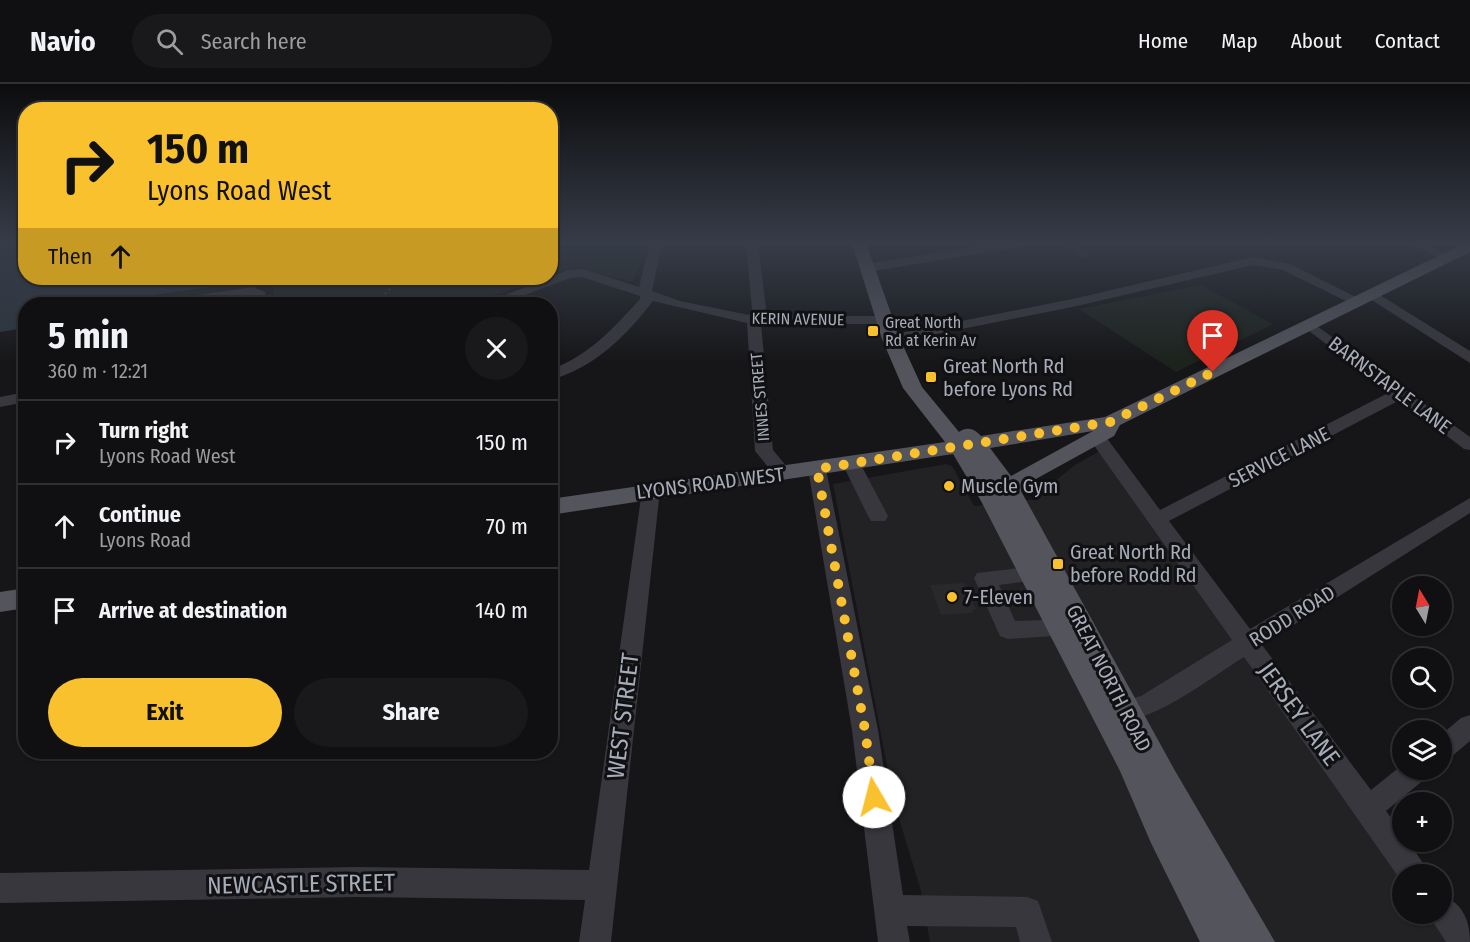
<!DOCTYPE html>
<meta charset="utf-8">
<style>
body{margin:0;font-family:"Fira Sans Condensed",sans-serif;background:#19191b;color:#f1f3f6;height:100vh;display:flex;flex-direction:column;font-size:22px;white-space:nowrap}
*{box-sizing:border-box;margin:0}
p{font-size:20px;color:#9c9d9f}
.icon{flex:none;width:33px;height:33px;fill:none;stroke:currentColor;stroke-width:2;stroke-linecap:round;stroke-linejoin:round}
.map{position:relative;flex:1;overflow:hidden}
.details{position:absolute;left:18px;top:213px;width:540px;height:462px;display:flex;flex-direction:column;background:#101012;border-radius:24px;box-shadow:0 2px 4px #0004,0 0 0 2px #303032}
.details>*{flex:none}
.top-card{position:absolute;left:18px;top:18px;width:540px;height:183px;border-radius:24px;box-shadow:0 2px 4px #0004,0 0 0 2px #303032;background:#f9c12d;color:#111;overflow:hidden}
.needle{width:39px;rotate:350deg}
.controls{position:absolute;left:1392px;top:492px;display:grid;gap:12px}
.controls a{display:grid;place-items:center;width:60px;height:60px;border-radius:50%;background:#101012;box-shadow:0 2px 4px #0004,0 0 0 2px #303032;font-size:30px}
.pin{position:absolute;display:grid;place-items:center;width:51px;height:51px;color:#fff;margin:-62px -26px;border-radius:50% 50% 50% 0;rotate:-45deg;box-shadow:0 0 6px #0007}
.pin .icon{rotate:45deg}
.me{position:absolute;width:66px;margin:-33px;rotate:352deg;stroke-linejoin:round;filter:drop-shadow(0 0 4px #0008)}
.turn{display:flex;align-items:center;gap:21px;height:126px;padding:0 30px;font-size:27px}
.turn .icon{width:78px;height:78px;stroke-width:2.5}
.turn b{display:block;font-size:42px;line-height:51px}
.then{display:flex;align-items:center;height:57px;padding:0 30px;background:#0003;gap:12px;font-size:22px}
.round{display:grid;place-items:center;flex:none;width:63px;height:63px;border-radius:32px;background:#19191b}
.headline{display:flex;align-items:center;justify-content:space-between;height:102px;padding:0 30px}
h1{font-size:36px;font-weight:700;line-height:45px}
.button{display:flex;gap:12px;margin-top:auto;padding:12px 30px}
.button a{flex:1;height:69px;border-radius:36px;background:#f9c12d;color:#111;font-size:24px;font-weight:700;line-height:69px;text-align:center}
.button a+a{background:#19191b;color:#f1f3f6}
ul{padding:0;list-style:none}
li{display:flex;align-items:center;gap:18px;height:84px;padding:0 30px;border-top:2px solid #303032}
li div{flex:1}
li b{display:block;font-size:22px}
li em{font-style:normal}
header{display:flex;align-items:center;gap:36px;box-sizing:border-box;height:84px;padding:0 30px;background:#101012;border-bottom:2px solid #303032}
header strong{font-size:28px}
nav{display:flex;gap:33px;margin-inline-start:auto;font-size:21px}
.search{width:420px;height:54px;background:#19191b;display:flex;align-items:center;gap:15px;box-sizing:border-box;padding:0 21px;border-radius:33px;color:#9c9d9f;font-size:22px}
.map>svg:first-child{display:block}
</style>
<header>
<strong>Navio</strong>
<div class="search"><svg class="icon" aria-label="search" viewBox="0 0 24 24"><circle cx="10" cy="10" r="6"/><path d="M15 15l6 6"/></svg>Search here</div>
<nav><a>Home</a><a>Map</a><a>About</a><a>Contact</a></nav>
</header>
<div class="map">
<svg width="1470" height="858" viewBox="0 0 1470 858">
<rect width="100%" height="100%" fill="#161618"/>
<path fill="#222225" d="M 1100,367 L 1414,790 L 1402,790 L 1402,830 L 1442,828 L 1463,858 L 930,858 L 921,807 L 894,718 L 833,400 L 946,380 L 952,382 L 974,422 L 1037,415 L 1042,407 L 1075,381 Z"/>
<path fill="#1c231d" d="M 551,159 L 649,159 L 633,198 L 572,183 L 551,191 Z
M 274,194 L 542,194 L 469,220 L 275,220 L 273,201 L 160,220 L 145,220 L 140,213 Z
M 1201,201 L 1273,240 L 1176,288 L 1079,225 Z"/>
<path fill="#2b343d" d="M 0,159 L 25,159 L 26,194 L 274,194 L 140,213 L 120,220 L 26,220 L 25,244 L 0,248 Z"/>
<path fill="#29292c" d="M 1071,159 L 1094,172 L 1082,174 L 1063,163 Z
M 964,499 L 976,525 L 972,526 L 973,529 L 941,531 L 930,501 Z"/>
<g fill="none" stroke-linecap="round" stroke-linejoin="round">
<path stroke="#3d3e44" stroke-width="2" stroke-dasharray="2 3" stroke-linecap="butt" d="M 264,198 L 292,194
M 374,220 L 402,194"/>
<path fill="#37373d" fill-rule="evenodd" d="M 650,159 L 662,159 L 652,207 L 680,217 L 749,231 L 752,225 L 746,159 L 758,159 L 766,225 L 763,232 L 885,232 L 892,236 L 885,240 L 761,240 L 773,366 L 793,390 L 791,394 L 777,394 L 755,367 L 747,239 L 653,217 C 627,251 593,285 550,296 L 550,286 C 588,272 614,244 640,215 L 640,212 L 582,193 L 570,194 L 501,220 L 483,220 L 568,186 L 583,185 L 639,203 Z
M 1000,159 L 1027,159 L 1021,163 L 867,188 L 861,184 L 867,180 Z
M 1407,159 L 1423,159 L 1454,173 L 1444,176 Z
M 1253,173 L 1290,180 L 1364,217 L 1362,220 L 1352,220 L 1283,186 L 1253,181 L 1077,222 L 891,259 L 884,255 L 891,251 L 1077,214 Z
M 253,203 L 265,208 L 267,220 L 255,220 L 251,211 L 188,220 L 157,220 L 164,216 Z
M 1372,206 L 1470,267 L 1470,279 L 1367,213 L 1365,210 Z
M 1310,237 L 1470,353 L 1470,366 L 1464,365 L 1400,316 L 1169,437 L 1250,545 L 1470,414 L 1470,429 L 1262,561 L 1371,706 L 1402,681 L 1402,686 L 1430,686 L 1426,694 L 1386,727 L 1402,749 L 1402,758 L 1409,758 L 1430,790 L 1402,790 L 1402,798 L 1244,573 C 1212,592 1144,648 1107,635 L 1103,628 L 1107,621 L 1141,612 L 1232,556 L 1088,353 L 1097,348 L 1103,349 L 1160,426 L 1390,308 L 1305,244 L 1305,238 Z
M 26,308 L 26,318 L 0,323 L 0,313 Z
M 851,373 L 860,379 L 888,432 L 885,437 L 871,437 L 868,432 L 842,379 Z
M 817,379 L 826,385 L 878,646 L 903,811 L 1027,813 L 1038,817 L 1052,858 L 1020,858 L 1016,843 L 907,842 L 910,858 L 878,858 L 852,646 L 808,385 Z
M 651,400 L 660,406 L 611,858 L 579,858 L 585,816 L 357,813 L 0,819 L 0,789 L 357,783 L 589,786 L 642,406 Z
M 1046,481 L 1053,484 L 1057,489 L 1053,494 L 999,501 L 1015,537 L 1074,535 L 1082,538 L 1085,544 L 1082,550 L 1008,555 L 1000,552 L 974,494 L 977,489 Z
M 1470,631 L 1470,657 L 1451,673 L 1442,676 L 1442,650 L 1461,634 Z
M 1442,811 C 1463,820 1470,836 1470,858 L 1446,858 L 1428,830 L 1442,830 Z"/>
<path fill="#53545c" fill-rule="evenodd" d="M 852,159 L 866,159 L 900,255 L 922,303 L 959,348 C 967,342 975,345 981,352 L 1105,333 L 1465,159 L 1470,159 L 1470,168 L 1120,341 L 1114,352 L 1034,396 L 1021,407 L 1174,685 L 1275,858 L 1200,858 L 1151,759 L 1120,687 L 981,417 L 953,370 L 550,431 L 550,415 L 945,358 L 903,304 L 882,255 ZM 1093,347 L 1011,392 L 990,364 Z
M 26,504 L 26,524 L 0,528 L 0,508 Z"/>
</g>
<linearGradient id="sky" x2="0" y2="1"><stop stop-color="#0c0c0d"/><stop offset="0.57" stop-color="#363c48"/><stop offset="1" stop-color="#363c48" stop-opacity="0"/></linearGradient>
<rect width="1470" height="279" fill="url(#sky)"/>
<g fill="none" stroke-linecap="round" stroke-linejoin="round">
<path stroke="#f9c12d" stroke-width="10" stroke-dasharray="0 18" d="M 874,713 L 865,646 L 817,385 L 1110,338 L 1213,288"/>
</g>
<g fill="#f9c12d" stroke="#111113" stroke-width="2">
<rect x="867" y="241" width="12" height="12" rx="3"/>
<rect x="925" y="287" width="12" height="12" rx="3"/>
<circle cx="949" cy="402" r="6"/>
<rect x="1052" y="474" width="12" height="12" rx="3"/>
<circle cx="952" cy="513" r="6"/>
</g>
<g text-anchor="middle" dominant-baseline="central" stroke-width="6" stroke-linejoin="round" paint-order="stroke">
<g font-size="16" fill="#a7acb9" stroke="#111113">
<text transform="translate(798 235) rotate(1)">KERIN AVENUE</text>
<text transform="translate(760 313) rotate(-95)">INNES STREET</text>
</g>
<g font-size="16" fill="#a7acb9" stroke="#111113" text-anchor="start">
<text x="885" y="238">Great North<tspan x="885" dy="18">Rd at Kerin Av</tspan></text>
</g>
<g font-size="20" fill="#a7acb9" stroke="#111113" text-anchor="start">
<text x="943" y="282">Great North Rd<tspan x="943" dy="23">before Lyons Rd</tspan></text>
<text x="961" y="402">Muscle Gym</text>
<text x="1070" y="468">Great North Rd<tspan x="1070" dy="23">before Rodd Rd</tspan></text>
<text x="964" y="513">7-Eleven</text>
</g>
<g font-size="20" fill="#a7acb9" stroke="#111113">
<text transform="translate(1390 301) rotate(37)">BARNSTAPLE LANE</text>
<text transform="translate(1279 373) rotate(-27)">SERVICE LANE</text>
<text transform="translate(710 399) rotate(-7)">LYONS ROAD WEST</text>
<text transform="translate(1292 532) rotate(-32)">RODD ROAD</text>
<text transform="translate(1109 594) rotate(63)">GREAT NORTH ROAD</text>
</g>
<g font-size="24" fill="#a7acb9" stroke="#111113">
<text transform="translate(1299 630) rotate(54)">JERSEY LANE</text>
<text transform="translate(623 632) rotate(-83)">WEST STREET</text>
<text transform="translate(301 800) rotate(-1)">NEWCASTLE STREET</text>
</g>
</g>
</svg>
<div class="controls">
<a><svg class="needle" viewBox="-14 -14 28 28"><path d="M0-13l5 13h-10z" fill="#e53935"/><path d="M0 13l5-13h-10z" fill="#9c9d9f"/></svg></a>
<a><svg class="icon" aria-label="search" viewBox="0 0 24 24"><circle cx="10" cy="10" r="6"/><path d="M15 15l6 6"/></svg></a>
<a><svg class="icon" aria-label="layers" viewBox="0 0 24 24"><path d="M12 4l9 5-9 5-9-5zM3 14l9 5 9-5"/></svg></a>
<a>+</a>
<a>−</a>
</div>
<div class="pin" style="left:1213px;top:288px;background:#d93025"><svg class="icon" aria-label="arrive" viewBox="0 0 24 24"><path d="M6 21V4h12l-3 4 3 4H6"/></svg></div>
<svg class="me" style="left:874px;top:713px" viewBox="-20 -20 40 40"><circle r="19" fill="#fff"/><path d="M0-13L10 11 0 6-10 11z" fill="#f9c12d"/></svg>
<div class="top-card">
<div class="turn"><svg class="icon" aria-label="right" viewBox="0 0 24 24"><path d="M7 20v-9h11M14 6l5 5-5 5"/></svg><div><b>150 m</b>Lyons Road West</div></div>
<div class="then">Then<svg class="icon" aria-label="ahead" viewBox="0 0 24 24"><path d="M12 20V5M6 11l6-6 6 6"/></svg></div>
</div>
<section class="details">
<div class="headline"><div><h1>5 min</h1><p>360 m · 12:21</p></div><a class="round"><svg class="icon" aria-label="close" viewBox="0 0 24 24"><path d="M6 6l12 12M18 6L6 18"/></svg></a></div>
<ul>
<li><svg class="icon" aria-label="right" viewBox="0 0 24 24"><path d="M7 20v-9h11M14 6l5 5-5 5"/></svg><div><b>Turn right</b><p>Lyons Road West</p></div><em>150 m</em></li>
<li><svg class="icon" aria-label="ahead" viewBox="0 0 24 24"><path d="M12 20V5M6 11l6-6 6 6"/></svg><div><b>Continue</b><p>Lyons Road</p></div><em>70 m</em></li>
<li><svg class="icon" aria-label="arrive" viewBox="0 0 24 24"><path d="M6 21V4h12l-3 4 3 4H6"/></svg><div><b>Arrive at destination</b></div><em>140 m</em></li>
</ul>
<div class="button"><a>Exit</a><a>Share</a></div>
</section>
</div>
